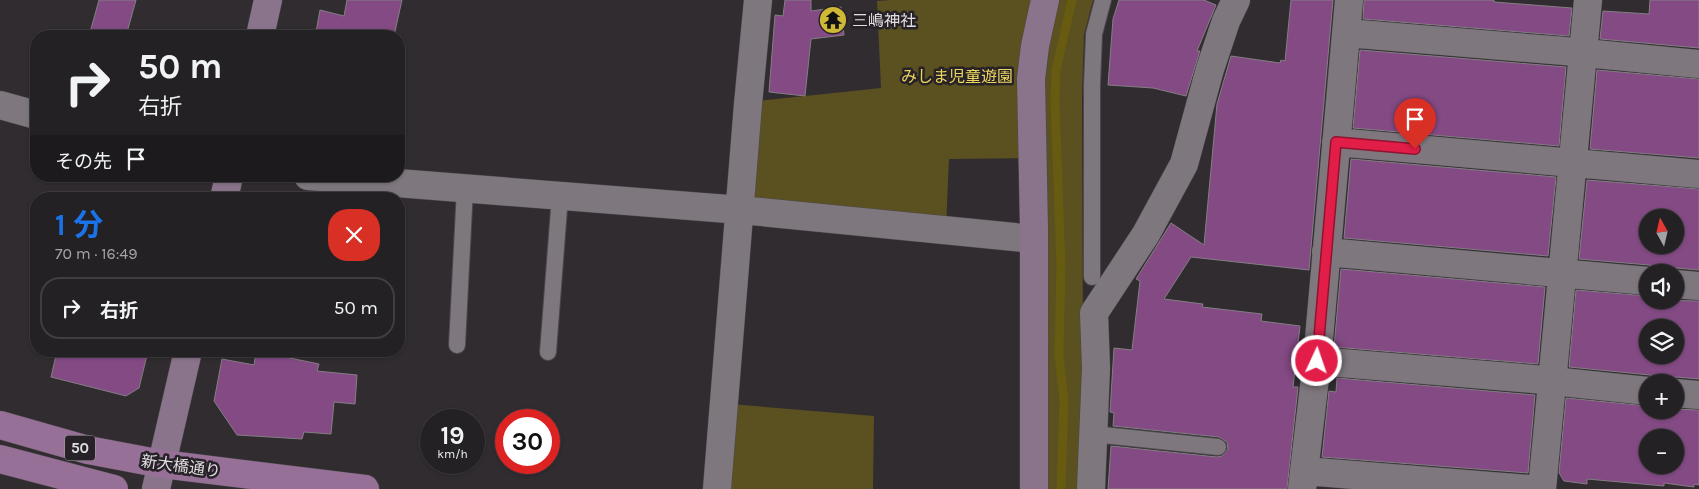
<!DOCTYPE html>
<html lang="ja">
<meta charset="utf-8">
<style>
body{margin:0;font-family:Karla,"Noto Sans JP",sans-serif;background:#2c292c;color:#f1f3f6;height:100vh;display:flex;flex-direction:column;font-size:19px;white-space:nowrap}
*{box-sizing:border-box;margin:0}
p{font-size:16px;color:#a3a3a6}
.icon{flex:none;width:28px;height:28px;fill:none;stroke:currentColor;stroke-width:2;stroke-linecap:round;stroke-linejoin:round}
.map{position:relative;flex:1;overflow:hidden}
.panel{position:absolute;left:30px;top:192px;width:375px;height:165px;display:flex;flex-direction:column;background:#242124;border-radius:20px;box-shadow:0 1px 4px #0004,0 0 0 1px #413e41}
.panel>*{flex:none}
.hud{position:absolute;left:30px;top:30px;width:375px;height:152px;border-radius:20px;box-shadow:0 1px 4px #0004,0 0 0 1px #413e41;background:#242124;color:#f1f3f6;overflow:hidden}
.needle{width:32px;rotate:352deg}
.tools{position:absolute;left:1639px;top:209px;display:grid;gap:10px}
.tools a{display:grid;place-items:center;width:45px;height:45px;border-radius:50%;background:#242124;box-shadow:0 1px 4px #0004,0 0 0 1px #413e41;font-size:25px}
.speed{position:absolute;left:420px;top:409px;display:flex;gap:10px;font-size:25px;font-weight:700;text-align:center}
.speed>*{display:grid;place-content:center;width:65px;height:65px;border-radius:50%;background:#242124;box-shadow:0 1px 4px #0004,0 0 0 1px #413e41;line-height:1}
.speed small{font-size:12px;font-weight:400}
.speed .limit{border:8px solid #d22;background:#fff;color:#111}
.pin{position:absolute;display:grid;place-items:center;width:42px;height:42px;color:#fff;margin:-51px -21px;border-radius:50% 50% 50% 0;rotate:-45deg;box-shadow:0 0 5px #0007}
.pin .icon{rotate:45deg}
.me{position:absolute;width:55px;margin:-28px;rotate:3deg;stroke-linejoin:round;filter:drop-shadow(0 0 4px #0008)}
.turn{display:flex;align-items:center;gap:18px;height:105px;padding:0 25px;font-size:22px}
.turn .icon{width:65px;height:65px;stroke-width:2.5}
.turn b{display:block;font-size:35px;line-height:42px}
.then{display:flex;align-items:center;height:48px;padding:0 25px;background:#0003;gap:10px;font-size:19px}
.round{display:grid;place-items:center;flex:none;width:52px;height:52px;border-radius:20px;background:#2c292c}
.summary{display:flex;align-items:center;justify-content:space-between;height:85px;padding:0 25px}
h1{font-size:30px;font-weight:700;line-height:38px;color:#1a73e8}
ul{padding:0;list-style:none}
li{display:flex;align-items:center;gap:15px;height:62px;margin:0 10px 8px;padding:0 15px;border:2px solid #413e41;border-radius:20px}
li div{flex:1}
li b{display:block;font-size:19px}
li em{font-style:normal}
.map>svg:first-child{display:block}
</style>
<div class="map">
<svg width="1699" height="489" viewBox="0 0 1699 489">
<rect width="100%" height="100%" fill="#302c30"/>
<path fill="#5a5020" d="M 890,0 L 1046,0 L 1032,158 L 949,159 L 946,228 L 744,206 L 756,101 L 881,88 L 877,1 Z
M 1057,0 L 1093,0 L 1084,35 L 1082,97 L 1083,335 L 1080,489 L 1047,489 L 1042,77 Z
M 730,404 L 874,416 L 873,489 L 723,489 Z"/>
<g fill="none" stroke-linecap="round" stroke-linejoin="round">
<path stroke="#675a11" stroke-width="9" d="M 1061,489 L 1064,400 L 1059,355 L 1061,266 L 1055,101 L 1056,70 L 1072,0"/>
</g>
<path fill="#834a84" stroke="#847f84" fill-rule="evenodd" d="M 99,0 L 136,0 L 126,36 L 89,36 Z
M 347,0 L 402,0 L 394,36 L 334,36 L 316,32 L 320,10 L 344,16 Z
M 785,0 L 811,0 L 811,11 L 841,7 L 844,35 L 811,39 L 805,96 L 769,92 L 775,15 L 783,16 Z
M 1119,0 L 1204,0 L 1216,5 L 1197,51 L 1200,51 L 1186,96 L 1153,88 L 1108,85 L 1113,19 Z
M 1291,0 L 1333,0 L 1309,270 L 1191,257 L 1164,299 L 1203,304 L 1202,307 L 1262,314 L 1261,321 L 1300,326 L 1293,387 L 1298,387 L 1287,489 L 1108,489 L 1111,446 L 1217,457 L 1222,456 L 1228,449 L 1227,442 L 1219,437 L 1113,426 L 1114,413 L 1110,412 L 1114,348 L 1132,350 L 1140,281 L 1136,279 L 1171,223 L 1204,245 L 1217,104 L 1231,56 L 1280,63 L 1281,60 L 1285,61 Z
M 1364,0 L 1494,0 L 1494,2 L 1572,8 L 1569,36 L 1363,19 Z
M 1650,0 L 1699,0 L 1699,48 L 1600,39 L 1603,11 L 1649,14 Z
M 1360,50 L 1566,67 L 1559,146 L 1353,128 Z
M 1597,70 L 1699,79 L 1699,158 L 1590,149 Z
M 1351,159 L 1556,177 L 1548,256 L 1344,238 Z
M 1587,180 L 1699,189 L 1699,270 L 1676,268 L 1661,272 L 1657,268 L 1649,265 L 1579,259 ZM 1648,218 L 1675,218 L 1675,245 L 1648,245 Z
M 1341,269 L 1545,287 L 1538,364 L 1334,347 Z
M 1576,290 L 1648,296 L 1648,300 L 1699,301 L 1699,379 L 1676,377 L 1661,382 L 1657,378 L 1650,375 L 1569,367 ZM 1648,328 L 1675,328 L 1675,355 L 1648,355 Z
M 57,351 L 148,351 L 139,388 L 126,396 L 51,377 Z
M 256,351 L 319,364 L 317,371 L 357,375 L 355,404 L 334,402 L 331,434 L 304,432 L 302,439 L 237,435 L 214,401 L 222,359 L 254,365 Z
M 1337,378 L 1535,395 L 1528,473 L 1322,457 L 1329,391 L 1336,392 Z
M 1566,398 L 1648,406 L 1648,410 L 1675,410 L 1675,409 L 1699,410 L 1699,485 L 1694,484 L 1694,487 L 1664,483 L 1664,486 L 1587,479 L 1587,484 L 1564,481 L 1559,473 ZM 1648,438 L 1675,438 L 1675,465 L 1648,465 Z"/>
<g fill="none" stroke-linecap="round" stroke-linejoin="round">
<defs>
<path id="lane" d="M 1092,277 L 1092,85 L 1094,34 L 1103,0
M 457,345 L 465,188
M 548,352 L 560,196
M 1093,434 L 1218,447"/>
<path id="street" d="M 1346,33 L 1564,51 L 1699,64
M 0,105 L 36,115
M 1336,142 L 1699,174
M 308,176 L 741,210 L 1034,239
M 1326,252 L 1648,281
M 1675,284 L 1699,286
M 1317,361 L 1533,379 L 1648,391
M 1675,393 L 1699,395
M 1304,471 L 1529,489
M 717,489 L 748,104 L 758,0
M 1091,489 L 1096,368 L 1094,313 L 1146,234 L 1184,164 L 1210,69 L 1226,21 L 1236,0
M 1302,489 L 1317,361 L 1349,0
M 1542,489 L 1588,0"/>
<path id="secondary" d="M 260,36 L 268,0
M 224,199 L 229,176
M 156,489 L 188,351
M 1034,489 L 1034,229 L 1031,79 L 1035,46 L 1045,0"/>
<path id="primary" d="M 0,425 L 88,450 L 162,464 L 365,489
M 0,459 L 114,489"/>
</defs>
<use href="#lane" stroke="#4c484c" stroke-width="18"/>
<use href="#street" stroke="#4c484c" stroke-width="29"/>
<use href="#secondary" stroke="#4c484c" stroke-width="29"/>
<use href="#primary" stroke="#4c484c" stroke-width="29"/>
<use href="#lane" stroke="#7e787e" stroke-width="16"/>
<use href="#street" stroke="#7e787e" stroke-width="28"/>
<use href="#secondary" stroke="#8a748b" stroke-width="28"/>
<use href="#primary" stroke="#977097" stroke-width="28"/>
</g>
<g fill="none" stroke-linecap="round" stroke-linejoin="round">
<defs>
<path id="route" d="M 1317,361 L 1336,142 L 1415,149"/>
</defs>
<use href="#route" stroke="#92132f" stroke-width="12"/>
<use href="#route" stroke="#e11d48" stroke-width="9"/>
</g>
<defs>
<symbol id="temple-disc" viewBox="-11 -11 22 22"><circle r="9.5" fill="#d0b837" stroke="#272227"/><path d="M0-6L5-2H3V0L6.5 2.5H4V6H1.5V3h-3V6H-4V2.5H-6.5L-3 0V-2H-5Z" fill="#111"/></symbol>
</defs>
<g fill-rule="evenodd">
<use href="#temple-disc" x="817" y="4" width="32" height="32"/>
</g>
<g text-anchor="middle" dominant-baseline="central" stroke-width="5" stroke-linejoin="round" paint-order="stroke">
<rect fill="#272227" stroke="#a8a5a8" stroke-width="1" x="65" y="435.5" width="30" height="25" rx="4"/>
<g font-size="15" font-weight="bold" fill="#e0dde0">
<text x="80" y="448">50</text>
</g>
<g font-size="16" fill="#e0dde0" stroke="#272227" text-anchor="start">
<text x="852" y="20">三嶋神社</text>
</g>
<g font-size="16" fill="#eed75e" stroke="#272227">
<text x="957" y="76">みしま児童遊園</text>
</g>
<g font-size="16" fill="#e0dde0" stroke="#272227">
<text transform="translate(181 466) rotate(8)">新大橋通り</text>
</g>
</g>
</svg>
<div class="tools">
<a><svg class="needle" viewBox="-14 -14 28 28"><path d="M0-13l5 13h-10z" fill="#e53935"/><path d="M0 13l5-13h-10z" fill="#a3a3a6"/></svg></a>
<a><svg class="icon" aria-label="sound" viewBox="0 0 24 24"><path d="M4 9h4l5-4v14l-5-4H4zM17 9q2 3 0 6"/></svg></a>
<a><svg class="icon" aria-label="layers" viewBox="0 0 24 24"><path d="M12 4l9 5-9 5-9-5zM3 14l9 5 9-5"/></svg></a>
<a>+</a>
<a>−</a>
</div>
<div class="speed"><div>19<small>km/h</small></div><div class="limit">30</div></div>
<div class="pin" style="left:1415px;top:149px;background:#d93025"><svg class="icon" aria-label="arrive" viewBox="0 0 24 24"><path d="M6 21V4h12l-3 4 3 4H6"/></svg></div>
<svg class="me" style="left:1317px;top:361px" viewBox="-20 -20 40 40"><circle r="17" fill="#e11d48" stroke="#fff" stroke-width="3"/><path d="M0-11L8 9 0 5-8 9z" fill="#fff"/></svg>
<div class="hud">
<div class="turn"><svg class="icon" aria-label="right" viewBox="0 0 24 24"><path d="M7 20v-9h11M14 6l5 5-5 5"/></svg><div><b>50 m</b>右折</div></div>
<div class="then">その先<svg class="icon" aria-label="arrive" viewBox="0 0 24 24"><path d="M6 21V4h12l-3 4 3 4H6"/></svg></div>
</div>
<section class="panel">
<div class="summary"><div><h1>1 分</h1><p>70 m · 16:49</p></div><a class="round" style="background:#d93025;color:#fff"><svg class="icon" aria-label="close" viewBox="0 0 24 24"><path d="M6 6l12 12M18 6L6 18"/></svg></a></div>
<ul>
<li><svg class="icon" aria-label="right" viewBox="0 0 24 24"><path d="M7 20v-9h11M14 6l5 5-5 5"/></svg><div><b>右折</b></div><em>50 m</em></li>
</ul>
</section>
</div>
